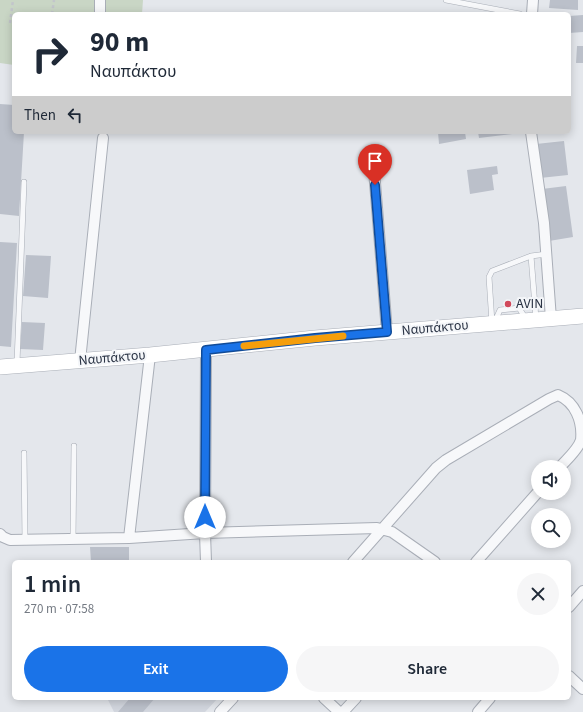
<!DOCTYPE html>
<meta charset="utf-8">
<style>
body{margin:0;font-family:"Source Sans 3",sans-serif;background:#f6f6f7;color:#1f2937;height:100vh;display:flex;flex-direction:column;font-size:15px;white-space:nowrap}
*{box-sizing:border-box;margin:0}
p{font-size:13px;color:#747a83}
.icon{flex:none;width:22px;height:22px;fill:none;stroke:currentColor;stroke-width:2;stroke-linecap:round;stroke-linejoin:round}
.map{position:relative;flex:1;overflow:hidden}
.drawer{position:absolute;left:12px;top:560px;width:559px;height:140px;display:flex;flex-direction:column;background:#fff;border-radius:6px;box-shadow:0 2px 10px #0003}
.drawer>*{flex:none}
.banner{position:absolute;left:12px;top:12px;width:559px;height:122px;border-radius:6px;box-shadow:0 2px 10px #0003;background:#fff;color:#1f2937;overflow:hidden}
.tools{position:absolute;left:531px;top:460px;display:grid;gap:8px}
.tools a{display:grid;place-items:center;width:40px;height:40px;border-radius:50%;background:#fff;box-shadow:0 2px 10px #0003;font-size:20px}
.pin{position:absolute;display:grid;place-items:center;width:34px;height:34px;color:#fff;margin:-41px -17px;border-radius:50% 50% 50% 0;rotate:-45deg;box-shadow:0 0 4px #0007}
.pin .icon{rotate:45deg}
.me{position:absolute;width:44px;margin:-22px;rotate:0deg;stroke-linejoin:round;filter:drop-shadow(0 0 3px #0008)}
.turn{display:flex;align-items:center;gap:14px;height:84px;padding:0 12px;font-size:18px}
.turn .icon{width:52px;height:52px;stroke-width:2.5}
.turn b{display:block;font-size:28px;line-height:34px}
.then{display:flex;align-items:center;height:38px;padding:0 12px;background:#0003;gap:8px;font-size:15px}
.round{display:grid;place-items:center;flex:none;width:42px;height:42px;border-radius:21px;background:#f6f6f7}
.headline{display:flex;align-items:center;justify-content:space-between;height:68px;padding:0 12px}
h1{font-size:24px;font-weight:600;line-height:30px}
.primary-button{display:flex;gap:8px;margin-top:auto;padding:8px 12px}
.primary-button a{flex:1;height:46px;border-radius:24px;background:#1a73e8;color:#fff;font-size:16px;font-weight:600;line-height:46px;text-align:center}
.primary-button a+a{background:#f6f6f7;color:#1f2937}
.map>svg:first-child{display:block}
</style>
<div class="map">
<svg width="583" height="712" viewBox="0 0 583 712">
<rect width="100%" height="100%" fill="#e4e7ec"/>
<path fill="#d2d6de" d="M 107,698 L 218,698 L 205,712 L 114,712 Z"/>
<path fill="#c9d6c5" d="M 0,0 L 143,0 L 142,14 L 14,14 L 14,65 L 0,63 Z"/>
<path fill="#bbc0ca" d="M 550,0 L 578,0 L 578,10 L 549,8 Z
M 583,15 L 583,32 L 569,33 L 569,16 Z
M 577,46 L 583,46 L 583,63 L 576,63 Z
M 0,104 L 14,105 L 14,132 L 24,132 L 19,216 L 0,214 Z
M 438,132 L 465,132 L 466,139 L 439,144 Z
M 478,132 L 511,132 L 512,134 L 479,138 Z
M 564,141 L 568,175 L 540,178 L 536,144 Z
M 497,166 L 498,174 L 492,175 L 494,190 L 470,194 L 467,170 Z
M 566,186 L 573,237 L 549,241 L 542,189 Z
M 0,242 L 17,243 L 11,347 L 0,346 Z
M 26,255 L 51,256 L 48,298 L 23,296 Z
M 22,322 L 45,323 L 43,350 L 20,349 Z
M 90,547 L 129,547 L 129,562 L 91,562 Z
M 130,698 L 155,698 L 143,712 L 118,712 Z"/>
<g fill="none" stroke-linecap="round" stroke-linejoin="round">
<defs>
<path id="lane" d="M 446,0 L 520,14
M 531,256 L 536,319
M 495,321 L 500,310 L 519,308 L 526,319
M 492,323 L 489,277 L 492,271 L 531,256 L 547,254
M 17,363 L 24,182
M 24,453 L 25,540
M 73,540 L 74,446"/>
<path id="street" d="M 100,14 L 100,0
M 532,14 L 533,0
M 531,132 L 544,223 L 551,319
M 374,170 L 387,332
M 206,350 L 205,533 L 206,562
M 80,361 L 103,138
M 0,534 L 3,537 L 10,540 L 129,538 L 205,533 L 377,528 L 392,532 L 435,562
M 129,538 L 150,355
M 353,562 L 436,468 L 446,460 L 549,399 L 558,395 C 575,402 583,421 581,440 C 578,450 567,459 560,467
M 476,562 L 538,492
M 569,607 L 583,591
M 569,676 L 583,689
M 324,698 L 339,712
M 220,712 L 233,698
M 343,712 L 356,698
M 478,712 L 490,698"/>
<path id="secondary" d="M 0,367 L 150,355 L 315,338 L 583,316"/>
</defs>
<use href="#lane" stroke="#a9aeb7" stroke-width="6"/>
<use href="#street" stroke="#a9aeb7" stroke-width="12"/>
<use href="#secondary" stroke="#a9aeb7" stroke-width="16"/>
<path stroke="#c2c5cb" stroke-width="2.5" stroke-dasharray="3 3" stroke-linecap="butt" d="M 52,14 L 54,0
M 10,23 L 13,0"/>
<use href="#lane" stroke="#f7f8fa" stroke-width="5"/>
<use href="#street" stroke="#f7f8fa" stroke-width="10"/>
<use href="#secondary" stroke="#fff" stroke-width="15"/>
</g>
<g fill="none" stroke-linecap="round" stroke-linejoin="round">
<defs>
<path id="route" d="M 205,517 L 206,350 L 315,338 L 387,332 L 375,185"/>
</defs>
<use href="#route" stroke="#114b97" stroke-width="10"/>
<use href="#route" stroke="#1a73e8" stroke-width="7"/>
<path stroke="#f59e0b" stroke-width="7" d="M 244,346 L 343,336"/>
</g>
<circle fill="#d1495b" stroke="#f4f6f9" stroke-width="1.5" cx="508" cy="304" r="4"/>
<g text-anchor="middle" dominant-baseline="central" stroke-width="4" stroke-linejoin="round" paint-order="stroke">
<g font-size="14" fill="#2b3445" stroke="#f4f6f9" text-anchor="start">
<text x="516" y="304">AVIN</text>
</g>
<g font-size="14" fill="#2b3445" stroke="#f4f6f9">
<text transform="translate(435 328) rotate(-5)">Ναυπάκτου</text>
<text transform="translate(112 358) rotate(-5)">Ναυπάκτου</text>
</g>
</g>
</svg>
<div class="tools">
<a><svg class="icon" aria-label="sound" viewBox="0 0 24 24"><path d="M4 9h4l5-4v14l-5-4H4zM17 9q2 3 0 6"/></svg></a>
<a><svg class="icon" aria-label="search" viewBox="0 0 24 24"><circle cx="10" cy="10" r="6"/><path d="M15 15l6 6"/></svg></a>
</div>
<div class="pin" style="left:375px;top:185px;background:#d93025"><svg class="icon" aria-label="arrive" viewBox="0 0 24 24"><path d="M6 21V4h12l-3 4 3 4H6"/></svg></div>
<svg class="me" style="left:205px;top:517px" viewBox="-20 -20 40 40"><circle r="19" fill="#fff"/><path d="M0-13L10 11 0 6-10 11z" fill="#1a73e8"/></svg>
<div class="banner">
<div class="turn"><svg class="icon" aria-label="right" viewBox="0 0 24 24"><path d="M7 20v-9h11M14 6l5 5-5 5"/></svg><div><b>90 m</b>Ναυπάκτου</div></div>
<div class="then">Then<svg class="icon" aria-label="left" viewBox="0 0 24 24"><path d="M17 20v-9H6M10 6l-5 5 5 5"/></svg></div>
</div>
<section class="drawer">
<div class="headline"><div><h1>1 min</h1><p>270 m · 07:58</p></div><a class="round"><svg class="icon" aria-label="close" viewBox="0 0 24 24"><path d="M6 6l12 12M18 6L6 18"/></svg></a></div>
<div class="primary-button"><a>Exit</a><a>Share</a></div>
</section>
</div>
